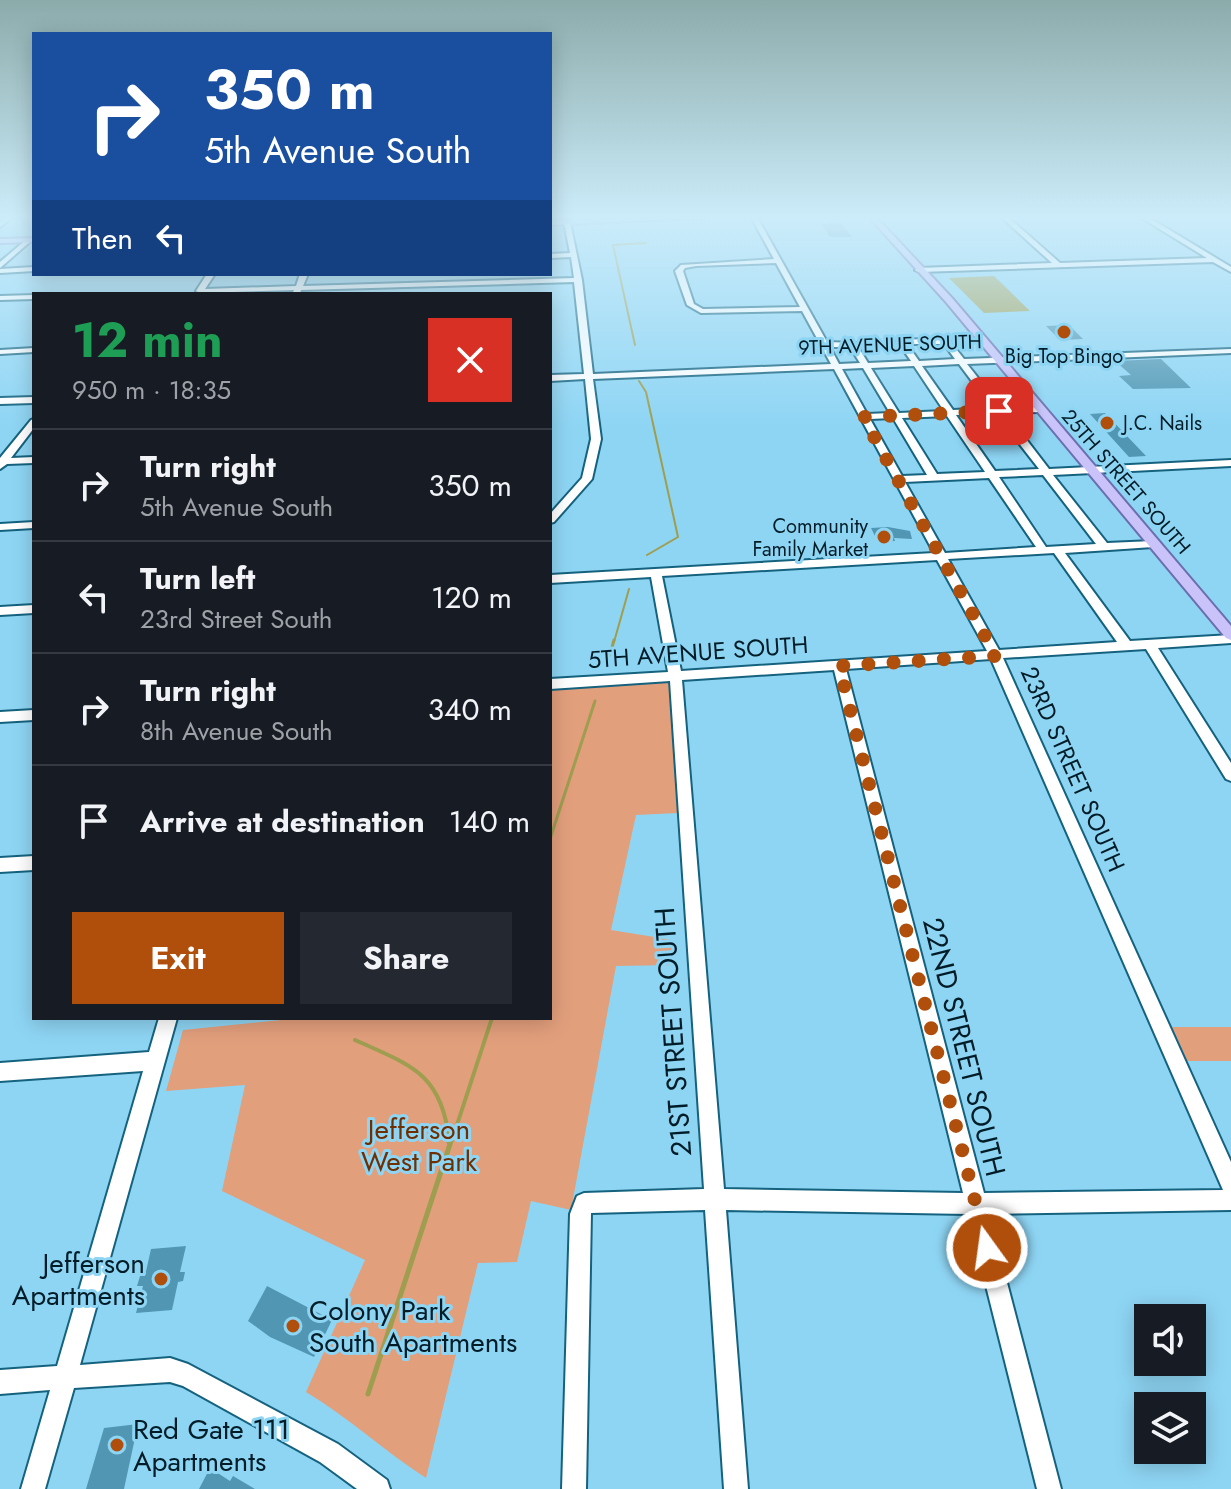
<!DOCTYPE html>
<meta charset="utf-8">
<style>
body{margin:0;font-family:Jost,sans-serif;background:#242831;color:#f1f3f6;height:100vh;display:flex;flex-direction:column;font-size:30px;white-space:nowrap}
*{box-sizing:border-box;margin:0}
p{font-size:26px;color:#9ea1a6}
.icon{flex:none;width:44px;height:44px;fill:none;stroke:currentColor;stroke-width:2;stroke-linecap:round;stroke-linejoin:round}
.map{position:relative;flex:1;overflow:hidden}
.side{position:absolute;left:32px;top:292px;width:520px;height:728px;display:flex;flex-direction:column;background:#171b24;border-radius:0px;box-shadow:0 4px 20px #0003}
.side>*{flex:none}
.top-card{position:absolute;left:32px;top:32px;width:520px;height:244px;border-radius:0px;box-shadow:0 4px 20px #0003;background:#1a4fa0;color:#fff;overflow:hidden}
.buttons{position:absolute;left:1134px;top:1304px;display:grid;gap:16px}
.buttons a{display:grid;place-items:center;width:72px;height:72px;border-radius:0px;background:#171b24;box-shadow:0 4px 20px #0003;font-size:40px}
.pin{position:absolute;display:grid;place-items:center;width:68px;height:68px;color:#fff;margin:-34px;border-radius:16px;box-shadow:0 4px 12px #0006}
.me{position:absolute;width:88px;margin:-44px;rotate:346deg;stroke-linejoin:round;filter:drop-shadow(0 0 6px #0008)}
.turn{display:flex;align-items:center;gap:28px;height:168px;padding:0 40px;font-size:36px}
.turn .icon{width:104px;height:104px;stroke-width:2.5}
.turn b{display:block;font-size:56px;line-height:68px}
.then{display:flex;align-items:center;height:76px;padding:0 40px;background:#0003;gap:16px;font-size:30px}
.round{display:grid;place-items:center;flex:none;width:84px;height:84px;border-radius:0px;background:#242831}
.head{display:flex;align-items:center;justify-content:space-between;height:136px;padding:0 40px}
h1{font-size:48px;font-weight:700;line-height:60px;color:#1e9e55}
.cta{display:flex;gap:16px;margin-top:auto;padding:16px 40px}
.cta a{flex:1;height:92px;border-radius:0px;background:#b04f0b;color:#fff;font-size:32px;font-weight:700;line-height:92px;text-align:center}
.cta a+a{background:#242831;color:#f1f3f6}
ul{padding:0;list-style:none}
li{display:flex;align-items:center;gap:24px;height:112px;padding:0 40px;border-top:2px solid #363941}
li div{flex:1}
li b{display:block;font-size:30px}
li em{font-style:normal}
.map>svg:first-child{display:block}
</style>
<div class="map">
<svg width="1231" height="1489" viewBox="0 0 1231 1489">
<rect width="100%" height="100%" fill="#8ed5f4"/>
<path fill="#e29f7c" d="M 670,681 L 678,813 L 636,815 L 611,930 L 673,940 L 674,965 L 616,966 L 571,1210 L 531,1201 L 517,1262 L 478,1263 L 426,1478 C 384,1451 348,1417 306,1392 L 365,1260 L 222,1191 L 245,1085 L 166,1091 L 183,1030 L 301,1018 L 550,1018 L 550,689 Z
M 1172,1027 L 1231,1027 L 1231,1061 L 1187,1061 Z"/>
<path fill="#9f9d4f" d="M 994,276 L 1030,311 L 984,313 L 949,278 Z"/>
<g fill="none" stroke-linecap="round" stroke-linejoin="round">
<path stroke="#9f9d4f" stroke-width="2" d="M 635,345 L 613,245 L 646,243
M 639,381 L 646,392 L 678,537 L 647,555
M 614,642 L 629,589"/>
<path stroke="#9f9d4f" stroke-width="3" d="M 610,655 L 614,640
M 550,839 L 595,701"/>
<path stroke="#9f9d4f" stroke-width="4" d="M 355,1040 C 410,1065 442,1073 449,1140
M 452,1140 L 492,1018"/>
<path stroke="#9f9d4f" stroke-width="5" d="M 449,1138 L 449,1142
M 368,1394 L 452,1138"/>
</g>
<path fill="#5197b4" d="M 841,223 L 852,237 L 830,237 L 821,224 Z
M 1069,325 L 1083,339 L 1060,340 L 1046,326 Z
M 1161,359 L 1191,388 L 1133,389 L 1119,376 L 1131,375 L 1115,361 Z
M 1105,413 L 1146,456 L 1129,457 L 1090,414 Z
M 888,527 L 910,531 L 912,539 L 894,538 L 895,541 L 878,542 L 871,528 Z
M 186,1246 L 180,1272 L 185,1272 L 183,1281 L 178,1282 L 172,1310 L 136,1313 L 143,1286 L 137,1286 L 140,1276 L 145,1276 L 151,1249 Z
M 267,1286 L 332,1320 L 314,1357 L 270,1337 L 248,1321 Z
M 138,1424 L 124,1489 L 86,1489 L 104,1428 Z
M 210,1468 L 230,1481 L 233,1476 L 255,1489 L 199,1489 Z"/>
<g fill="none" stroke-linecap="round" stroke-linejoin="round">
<defs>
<path id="minor" d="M 6,217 L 13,217 L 0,227 L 0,222 Z
M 751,217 L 757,217 L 827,342 L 856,343 L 868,363 L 911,361 L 897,341 L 901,339 L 949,340 L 964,359 L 1231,349 L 1231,353 L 967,364 L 1002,408 L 1041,407 L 1041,411 L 1038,412 L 1006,413 L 1049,469 L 1231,460 L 1231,466 L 1053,475 L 1107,543 L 1153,541 L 1159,544 L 1153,547 L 1065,553 L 1130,641 L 1231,635 L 1231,643 L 1158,648 L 1231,763 L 1231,781 L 1226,779 L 1146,649 L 1003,658 L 1231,1162 L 1231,1210 L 989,1214 L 1061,1489 L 1037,1489 L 968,1214 L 726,1210 L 748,1489 L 724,1489 L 705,1210 L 591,1213 L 586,1489 L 562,1489 L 570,1214 L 577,1196 L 584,1193 L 704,1189 L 670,681 L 550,689 L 550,679 L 668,672 L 651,577 L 550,583 L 550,575 L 934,553 L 834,369 L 593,379 L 601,439 L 592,479 L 554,522 L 550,523 L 550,514 L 582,478 L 591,439 L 585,379 L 550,381 L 550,375 L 584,374 L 574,282 L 301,290 L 300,294 L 292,294 L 294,290 L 200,293 L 196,291 L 207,274 L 215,274 L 205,289 L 296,286 L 300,274 L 308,274 L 303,286 L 574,278 L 571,257 L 550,258 L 550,254 L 570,253 L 564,222 L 567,220 L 570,222 L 582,280 L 593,374 L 831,364 L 802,311 L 701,313 L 687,305 L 675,271 L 681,265 L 774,259 ZM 776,263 L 800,307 L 703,309 L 694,304 L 683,271 L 685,268 L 696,266 ZM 907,344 L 944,344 L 955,359 L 919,361 ZM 830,347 L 850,347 L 860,363 L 839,364 ZM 959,364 L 992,408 L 953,410 L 922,366 ZM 914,366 L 944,411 L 899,413 L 871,368 ZM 863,368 L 890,413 L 867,414 L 842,369 ZM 996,414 L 1039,469 L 995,471 L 956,415 ZM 947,416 L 985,472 L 937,474 L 902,418 ZM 893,418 L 927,475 L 902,476 L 870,419 ZM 1043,475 L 1096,544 L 1046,547 L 999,477 ZM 989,478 L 1036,547 L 945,553 L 905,482 ZM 1054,553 L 1117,642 L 999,650 L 948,559 ZM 937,560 L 987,651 L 681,671 L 662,576 ZM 991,659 L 1223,1190 L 984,1193 L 846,669 ZM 834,670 L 963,1193 L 724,1189 L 682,680 Z
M 1001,217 L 1008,217 L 1060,263 L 1207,258 L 1140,217 L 1148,217 L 1231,267 L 1231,272 L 1213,262 L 919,272 L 915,270 L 919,268 L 1052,263 Z
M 27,239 L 32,240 L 0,268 L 0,262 Z
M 34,267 L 34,271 L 0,273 L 0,269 Z
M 34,295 L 34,299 L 0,300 L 0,296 Z
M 34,348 L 34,352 L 0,354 L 0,350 Z
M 34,397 L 34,403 L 0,404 L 0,398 Z
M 34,419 L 34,428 L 11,458 L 34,457 L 34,463 L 7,464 L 0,469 L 0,458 L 31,420 Z
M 34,522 L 34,528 L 0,530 L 0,524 Z
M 34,605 L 34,613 L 0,615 L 0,607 Z
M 34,710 L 34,720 L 0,722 L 0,712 Z
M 34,856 L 34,870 L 0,872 L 0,858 Z
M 159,1018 L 177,1018 L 80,1365 L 170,1358 L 188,1364 L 338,1444 L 387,1480 L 390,1489 L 357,1489 L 320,1462 L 183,1386 L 170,1382 L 74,1388 L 45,1489 L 21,1489 L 50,1390 L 0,1394 L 0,1370 L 57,1366 L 143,1071 L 0,1081 L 0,1063 L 149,1052 Z"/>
<path id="major" d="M 642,217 L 712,217 L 550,225 L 550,221 Z
M 869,217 L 876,217 L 952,298 L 1231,626 L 1231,640 L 1226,638 L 946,302 Z
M 34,238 L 34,242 L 0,243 L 0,239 Z"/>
</defs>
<use href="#minor" stroke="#15627e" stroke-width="4"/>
<use href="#major" stroke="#6b6fae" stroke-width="4"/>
<use href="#minor" fill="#fff" fill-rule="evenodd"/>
<use href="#major" fill="#c9c3fa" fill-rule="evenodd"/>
</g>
<linearGradient id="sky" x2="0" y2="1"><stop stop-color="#8babab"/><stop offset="0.51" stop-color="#ccecfa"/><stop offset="1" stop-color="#ccecfa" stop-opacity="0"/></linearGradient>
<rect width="1231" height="426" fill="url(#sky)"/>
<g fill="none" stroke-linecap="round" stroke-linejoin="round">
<path stroke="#b04f0b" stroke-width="14" stroke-dasharray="0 25.2" d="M 987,1248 L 839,666 L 996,656 L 863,417 L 999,411"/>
</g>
<g fill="#b04f0b" stroke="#8ed5f4" stroke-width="3">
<circle cx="1064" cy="332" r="8"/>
<circle cx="1107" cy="423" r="8"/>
<circle cx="884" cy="537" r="8"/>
<circle cx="161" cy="1279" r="8"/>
<circle cx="293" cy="1326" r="8"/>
<circle cx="117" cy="1445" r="8"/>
</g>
<g text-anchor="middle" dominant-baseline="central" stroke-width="6" stroke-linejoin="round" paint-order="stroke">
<g font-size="20" fill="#001c27" stroke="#8ed5f4">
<text transform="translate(890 345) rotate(-2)">9TH AVENUE SOUTH</text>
<text transform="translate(1126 482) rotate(49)">25TH STREET SOUTH</text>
</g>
<g font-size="20" fill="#001c27" stroke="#8ed5f4">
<text x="1064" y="356">Big Top Bingo</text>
<text x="1123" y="423" text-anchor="start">J.C. Nails</text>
<text x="868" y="526" text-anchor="end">Community<tspan x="868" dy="23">Family Market</tspan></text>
</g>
<g font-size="24" fill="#001c27" stroke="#8ed5f4">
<text transform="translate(698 652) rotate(-4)">5TH AVENUE SOUTH</text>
<text transform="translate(1073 769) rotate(66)">23RD STREET SOUTH</text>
</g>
<g font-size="28" fill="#001c27" stroke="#8ed5f4">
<text transform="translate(673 1032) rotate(-94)">21ST STREET SOUTH</text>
<text transform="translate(964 1047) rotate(76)">22ND STREET SOUTH</text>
</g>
<g font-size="28" fill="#702f02" stroke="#8ed5f4">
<text x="419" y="1129">Jefferson<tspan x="419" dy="32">West Park</tspan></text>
</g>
<g font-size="28" fill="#001c27" stroke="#8ed5f4" text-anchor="start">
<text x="145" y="1263" text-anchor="end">Jefferson<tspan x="145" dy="32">Apartments</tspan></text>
<text x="309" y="1310">Colony Park<tspan x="309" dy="32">South Apartments</tspan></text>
<text x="133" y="1429">Red Gate 111<tspan x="133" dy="32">Apartments</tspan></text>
</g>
</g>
</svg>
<div class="buttons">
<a><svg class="icon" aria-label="sound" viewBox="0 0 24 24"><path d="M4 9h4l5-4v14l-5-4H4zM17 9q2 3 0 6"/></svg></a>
<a><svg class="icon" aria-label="layers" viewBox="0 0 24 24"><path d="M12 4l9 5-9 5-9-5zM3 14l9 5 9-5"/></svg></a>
</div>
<div class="pin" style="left:999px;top:411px;background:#d93025"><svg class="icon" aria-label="arrive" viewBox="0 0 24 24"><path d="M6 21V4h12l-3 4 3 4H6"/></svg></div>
<svg class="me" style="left:987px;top:1248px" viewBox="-20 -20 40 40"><circle r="17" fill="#b04f0b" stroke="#fff" stroke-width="3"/><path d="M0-11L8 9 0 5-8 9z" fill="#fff"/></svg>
<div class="top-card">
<div class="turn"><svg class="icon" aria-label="right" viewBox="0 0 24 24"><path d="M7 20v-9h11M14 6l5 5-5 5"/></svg><div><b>350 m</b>5th Avenue South</div></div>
<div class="then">Then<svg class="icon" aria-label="left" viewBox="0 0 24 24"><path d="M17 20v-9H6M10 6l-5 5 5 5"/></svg></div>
</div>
<section class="side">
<div class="head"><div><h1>12 min</h1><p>950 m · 18:35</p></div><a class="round" style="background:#d93025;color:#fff"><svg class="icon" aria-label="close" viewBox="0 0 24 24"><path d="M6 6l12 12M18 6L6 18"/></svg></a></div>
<ul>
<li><svg class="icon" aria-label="right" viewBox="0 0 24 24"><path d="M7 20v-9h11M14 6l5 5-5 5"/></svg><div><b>Turn right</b><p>5th Avenue South</p></div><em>350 m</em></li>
<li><svg class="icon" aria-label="left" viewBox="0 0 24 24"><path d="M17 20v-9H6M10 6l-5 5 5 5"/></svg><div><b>Turn left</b><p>23rd Street South</p></div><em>120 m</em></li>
<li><svg class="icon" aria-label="right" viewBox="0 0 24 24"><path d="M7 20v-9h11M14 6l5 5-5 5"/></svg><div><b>Turn right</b><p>8th Avenue South</p></div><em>340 m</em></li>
<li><svg class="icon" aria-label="arrive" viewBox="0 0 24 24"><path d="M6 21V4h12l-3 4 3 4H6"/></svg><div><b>Arrive at destination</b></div><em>140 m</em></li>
</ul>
<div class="cta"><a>Exit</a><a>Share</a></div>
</section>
</div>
